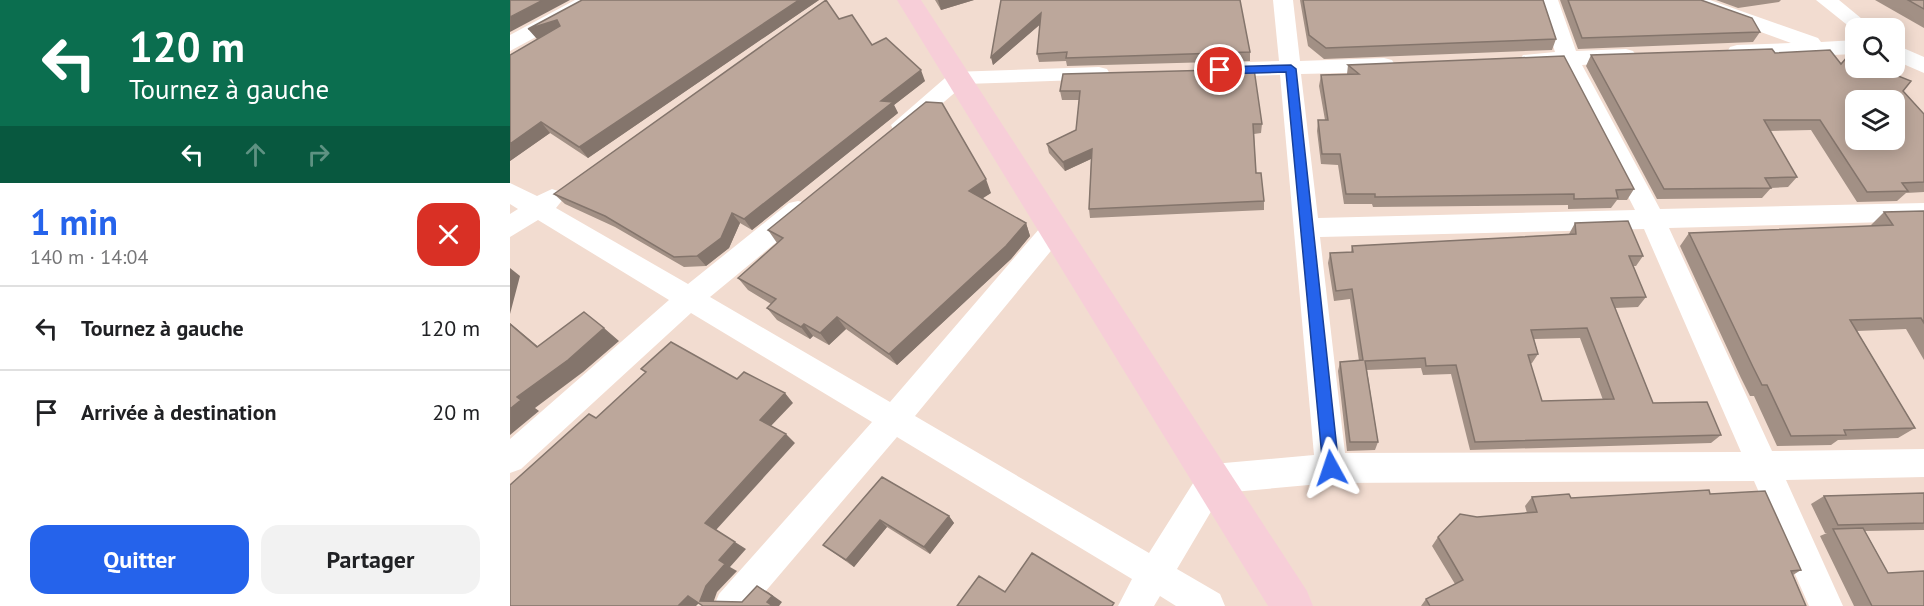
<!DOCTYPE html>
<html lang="fr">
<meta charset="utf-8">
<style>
body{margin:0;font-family:"PT Sans",sans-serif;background:#f2f2f2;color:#202124;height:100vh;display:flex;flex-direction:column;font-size:22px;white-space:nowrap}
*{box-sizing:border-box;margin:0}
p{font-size:20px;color:#757577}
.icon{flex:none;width:33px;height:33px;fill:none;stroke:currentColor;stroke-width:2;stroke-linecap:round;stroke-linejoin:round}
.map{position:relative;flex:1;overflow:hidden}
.panel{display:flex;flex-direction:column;background:#fff;width:510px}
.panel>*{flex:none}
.banner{background:#0b6e4f;color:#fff;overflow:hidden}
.controls{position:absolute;left:1335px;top:18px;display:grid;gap:12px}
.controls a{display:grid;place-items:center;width:60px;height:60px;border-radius:12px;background:#fff;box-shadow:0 3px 15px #0003;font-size:30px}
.pin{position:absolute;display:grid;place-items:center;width:51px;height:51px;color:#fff;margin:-26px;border:3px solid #fff;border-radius:50%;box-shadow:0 2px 6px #0007}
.me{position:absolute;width:66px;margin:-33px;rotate:355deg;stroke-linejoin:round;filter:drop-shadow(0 0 4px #0008)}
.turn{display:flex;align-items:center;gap:21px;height:126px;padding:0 30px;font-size:27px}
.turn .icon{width:78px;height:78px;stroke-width:2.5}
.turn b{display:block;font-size:42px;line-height:51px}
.lanes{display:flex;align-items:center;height:57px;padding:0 30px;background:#0003;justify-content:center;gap:30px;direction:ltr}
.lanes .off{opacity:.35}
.round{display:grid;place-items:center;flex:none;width:63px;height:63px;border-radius:18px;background:#f2f2f2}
.summary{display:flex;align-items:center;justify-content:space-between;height:102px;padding:0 30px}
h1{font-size:36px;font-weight:600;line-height:45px;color:#2563eb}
.action{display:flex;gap:12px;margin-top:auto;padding:12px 30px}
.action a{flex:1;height:69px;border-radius:18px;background:#2563eb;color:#fff;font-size:24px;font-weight:600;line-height:69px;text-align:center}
.action a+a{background:#f2f2f2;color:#202124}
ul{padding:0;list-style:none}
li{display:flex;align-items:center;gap:18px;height:84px;padding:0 30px;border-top:2px solid #e0e0e0}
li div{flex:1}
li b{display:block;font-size:22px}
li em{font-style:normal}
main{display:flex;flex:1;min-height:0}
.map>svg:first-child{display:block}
</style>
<main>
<section class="panel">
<div class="banner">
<div class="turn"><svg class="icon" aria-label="left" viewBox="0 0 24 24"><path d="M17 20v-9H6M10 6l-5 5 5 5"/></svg><div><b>120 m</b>Tournez à gauche</div></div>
<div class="lanes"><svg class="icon" aria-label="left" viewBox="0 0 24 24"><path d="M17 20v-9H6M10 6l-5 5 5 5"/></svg><svg class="icon off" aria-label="ahead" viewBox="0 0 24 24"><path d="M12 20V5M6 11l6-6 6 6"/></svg><svg class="icon off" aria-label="right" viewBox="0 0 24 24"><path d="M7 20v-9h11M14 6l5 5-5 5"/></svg></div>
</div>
<div class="summary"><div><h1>1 min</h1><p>140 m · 14:04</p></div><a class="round" style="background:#d93025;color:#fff"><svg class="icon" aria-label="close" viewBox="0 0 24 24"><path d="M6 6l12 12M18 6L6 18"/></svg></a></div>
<ul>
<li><svg class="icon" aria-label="left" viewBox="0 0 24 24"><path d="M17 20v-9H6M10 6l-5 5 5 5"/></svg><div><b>Tournez à gauche</b></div><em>120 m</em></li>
<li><svg class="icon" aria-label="arrive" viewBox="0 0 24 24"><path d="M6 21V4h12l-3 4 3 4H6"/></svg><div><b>Arrivée à destination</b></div><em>20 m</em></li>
</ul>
<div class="action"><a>Quitter</a><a>Partager</a></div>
</section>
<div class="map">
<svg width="1414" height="606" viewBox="0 0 1414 606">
<rect width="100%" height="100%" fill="#f2dcd0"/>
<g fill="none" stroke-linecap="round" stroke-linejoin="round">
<path fill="#fff" fill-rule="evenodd" d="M 65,0 L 90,0 L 87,4 L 0,51 L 0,35 Z
M 763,0 L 783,0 L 790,61 L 874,58 L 882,60 L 885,65 L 882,70 L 874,72 L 791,74 L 808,218 L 1125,210 L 1051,65 L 1013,65 L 1009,60 L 1013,55 L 1045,52 L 1028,0 L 1048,0 L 1066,51 L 1116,49 L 1123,51 L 1127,56 L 1123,61 L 1072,65 L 1150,209 L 1414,203 L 1414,221 L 1159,228 L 1262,451 L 1414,449 L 1414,477 L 1276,480 L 1333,606 L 1299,606 L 1244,481 L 821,483 L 712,493 L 667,569 L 710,594 L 715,606 L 666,606 L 650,596 L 644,606 L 608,606 L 622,579 L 387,437 L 243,606 L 204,606 L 209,594 L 362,422 L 181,313 L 11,469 L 0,473 L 0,439 L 159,300 L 28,220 L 0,237 L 0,214 L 8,209 L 0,204 L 0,183 L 27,196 L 42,189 L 51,192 L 54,198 L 46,208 L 178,284 L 279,203 L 288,201 L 297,203 L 300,210 L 297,217 L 200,297 L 380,402 L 536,221 L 545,218 L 554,221 L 558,228 L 554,235 L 405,416 L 639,553 L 692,469 L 703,464 L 804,455 L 770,75 L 708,77 L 700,75 L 697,70 L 700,65 L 708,63 L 769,61 ZM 1134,229 L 1231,452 L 835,453 L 810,237 Z
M 1171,0 L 1200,0 L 1308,38 L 1311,42 L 1346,40 L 1346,54 L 1227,59 L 1220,57 L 1217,52 L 1220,47 L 1227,45 L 1281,43 L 1174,4 Z
M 1306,0 L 1329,0 L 1363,28 L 1346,28 L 1346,32 Z
M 1384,44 L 1414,57 L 1414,73 L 1384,60 Z
M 589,67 L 597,69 L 600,74 L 597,79 L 455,84 L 400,131 L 392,133 L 384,131 L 381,125 L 442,72 Z"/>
<path fill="#f7ced8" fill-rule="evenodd" d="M 387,0 L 411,0 L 797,591 L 803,606 L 758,606 Z"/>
</g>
<path fill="#a29085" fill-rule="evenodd" d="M 72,0 L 309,0 L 78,158 L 40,133 L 0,161 L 0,55 L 28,39 Z
M 425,0 L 464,0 L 431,10 Z
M 491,0 L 740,52 L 740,61 L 557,66 L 556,61 L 529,62 L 527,54 L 530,24 L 483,65 L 481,57 Z
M 790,0 L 1033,0 L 1046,39 L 1042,50 L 814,59 L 798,46 Z
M 1050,0 L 1191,0 L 1250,32 L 1243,42 L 1068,49 Z
M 1206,0 L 1271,0 L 1269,2 L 1228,8 Z
M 1365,0 L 1414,0 L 1414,28 Z
M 329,19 L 362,45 L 415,81 L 384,105 L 388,113 L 242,230 L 230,223 L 219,248 L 196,266 L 174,267 L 105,227 L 55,204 L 44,194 Z
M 1265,53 L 1331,64 L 1393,91 L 1414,114 L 1414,192 L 1396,193 L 1387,201 L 1347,202 L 1301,130 L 1260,131 L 1287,177 L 1278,187 L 1261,188 L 1252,198 L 1147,199 L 1076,66 L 1081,55 Z
M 838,65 L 1124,189 L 1117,200 L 1107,200 L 1101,208 L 1058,209 L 1058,205 L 863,207 L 862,204 L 834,204 L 828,165 L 811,164 L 807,131 L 808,120 L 815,120 L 809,86 L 811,75 L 837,74 Z
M 553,74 L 752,124 L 751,133 L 744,134 L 746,173 L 754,201 L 754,210 L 580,218 L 579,209 L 581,159 L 555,171 L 539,153 L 537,144 L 566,130 L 569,100 L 552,100 L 550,91 Z
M 481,193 L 472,198 L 516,223 L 520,236 L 501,259 L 387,365 L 336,329 L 319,345 L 303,336 L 300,339 L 267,320 L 257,308 L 261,304 L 238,290 L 228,278 L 267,243 L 258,230 Z
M 1414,211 L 1414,360 L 1396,329 L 1347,331 L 1405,428 L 1388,438 L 1328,440 L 1321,445 L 1267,446 L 1244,396 L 1240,396 L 1231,378 L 1170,246 L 1179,233 L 1362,226 L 1361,225 L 1374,212 Z
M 1065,223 L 1133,256 L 1126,266 L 1123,266 L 1136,297 L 1128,307 L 1105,308 L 1143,403 L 1211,435 L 1201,443 L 960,450 L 941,374 L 913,375 L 911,368 L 857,370 L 868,442 L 865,450 L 837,451 L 828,371 L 830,362 L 849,361 L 840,299 L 824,301 L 818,263 L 820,253 L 841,252 L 842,246 L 1059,234 ZM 1070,338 L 1093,400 L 1032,401 L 1020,364 L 1022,363 L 1028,354 L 1024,339 Z
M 372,477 L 439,516 L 444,523 L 420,554 L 377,527 L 344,567 L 313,545 Z
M 1414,493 L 1414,530 L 1355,531 L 1378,573 L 1414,606 L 1344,606 L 1310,536 L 1317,533 L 1315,533 L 1301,504 L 1314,496 Z
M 1200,494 L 1291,570 L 1283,575 L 1296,606 L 911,606 L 916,599 L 945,584 L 922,546 L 928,537 L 967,517 L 1017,513 L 1015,506 L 1022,497 L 1061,498 Z"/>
<path fill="#84756c" d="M 33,0 L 60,0 L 0,32 L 0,17 Z
M 289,0 L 309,0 L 78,158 L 69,147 Z
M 428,0 L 464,0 L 431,10 Z
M 531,13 L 533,22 L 483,65 L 481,57 Z
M 47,20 L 56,31 L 27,39 L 18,29 Z
M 411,70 L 415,81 L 384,105 L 388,113 L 242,230 L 234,219 L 371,101 Z
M 31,122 L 40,133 L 0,161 L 0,144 Z
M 582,149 L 583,158 L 555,171 L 553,162 Z
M 476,179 L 481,193 L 464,204 L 459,191 Z
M 222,213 L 230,223 L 219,248 L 196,266 L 187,256 Z
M 516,223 L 520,236 L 501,259 L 387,365 L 379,354 Z
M 0,268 L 10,276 L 0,314 Z
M 327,317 L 336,329 L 319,345 L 310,333 Z
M 0,323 L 43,359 L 27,347 L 0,324 Z
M 294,324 L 303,336 L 300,339 L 291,327 Z
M 94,328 L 109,341 L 73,372 L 25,408 L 29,411 L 0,435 L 0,409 L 7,397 Z
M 275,393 L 283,403 L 259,428 L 250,420 Z
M 276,434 L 285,443 L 206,530 L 195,523 Z
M 439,516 L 444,523 L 420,554 L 414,547 Z
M 370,520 L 377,527 L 344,567 L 336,560 Z
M 225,542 L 236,549 L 220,567 L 227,571 L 207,592 L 202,606 L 190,601 L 196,586 L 209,560 Z
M 247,586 L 258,592 L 272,602 L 269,606 L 263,606 L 257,602 Z
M 178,596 L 190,602 L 186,606 L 168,606 Z"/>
<path fill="#bca79b" stroke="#84756c" stroke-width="1.5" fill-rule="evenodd" d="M 0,0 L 33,0 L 0,17 Z
M 72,0 L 289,0 L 69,147 L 31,122 L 0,144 L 0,55 L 50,26 L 47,20 L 18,29 Z
M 316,0 L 329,19 L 342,15 L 362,45 L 376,38 L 411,70 L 371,101 L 383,102 L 234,219 L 222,213 L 211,238 L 187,256 L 164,257 L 95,216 L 44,194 Z
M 491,0 L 730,0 L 740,52 L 556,58 L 557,52 L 527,54 L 531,13 L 481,57 Z
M 793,0 L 1033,0 L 1046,39 L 816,48 L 799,35 Z
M 1058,0 L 1191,0 L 1242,18 L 1250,32 L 1072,38 Z
M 1398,0 L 1414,0 L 1414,9 Z
M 1262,49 L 1265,53 L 1320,50 L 1331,64 L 1339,55 L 1346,58 L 1346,68 L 1368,68 L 1401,81 L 1393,91 L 1414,114 L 1414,182 L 1392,183 L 1398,191 L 1357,192 L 1310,120 L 1254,120 L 1287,177 L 1255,178 L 1261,188 L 1154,189 L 1081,55 ZM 1346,100 L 1384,100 L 1384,140 L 1346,140 Z
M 1054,56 L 1124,189 L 1106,190 L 1108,198 L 1064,199 L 1064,194 L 865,197 L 865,194 L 836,194 L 830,154 L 812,154 L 808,120 L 818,120 L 811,75 L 849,74 L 838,65 Z
M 744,69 L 752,124 L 743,124 L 746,173 L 751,173 L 754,201 L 579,209 L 582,149 L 553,162 L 537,144 L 566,130 L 570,91 L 550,91 L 553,74 Z
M 416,102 L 432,103 L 476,179 L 459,191 L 516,223 L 496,246 L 379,354 L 327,317 L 310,333 L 294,324 L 291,327 L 257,308 L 266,299 L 228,278 L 273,238 L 258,230 Z
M 1414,211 L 1414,323 L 1411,318 L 1340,320 L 1405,428 L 1334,430 L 1336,435 L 1281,436 L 1257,385 L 1252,385 L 1243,367 L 1179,233 L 1383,225 L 1374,212 Z
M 1118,221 L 1133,256 L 1119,256 L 1136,297 L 1101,298 L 1143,403 L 1197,402 L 1211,435 L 965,442 L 946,365 L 916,366 L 915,358 L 855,361 L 868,442 L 840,442 L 830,362 L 853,360 L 842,289 L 826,291 L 820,253 L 843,252 L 842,246 L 1066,234 L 1065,223 ZM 1077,328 L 1104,399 L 1032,401 L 1018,355 L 1028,354 L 1021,330 Z
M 74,312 L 94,328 L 58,360 L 7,397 L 11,400 L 0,409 L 0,324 L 27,347 Z
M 161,342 L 227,379 L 234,372 L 275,393 L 250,420 L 276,434 L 195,523 L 225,542 L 209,560 L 215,564 L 196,586 L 190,601 L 232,602 L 247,586 L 262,596 L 257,602 L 263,606 L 193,606 L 178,596 L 168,606 L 0,606 L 0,485 L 79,414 L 86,418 L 136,372 L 131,369 Z
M 372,477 L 439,516 L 414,547 L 370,520 L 336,560 L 313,545 Z
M 1199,490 L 1200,494 L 1255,491 L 1291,570 L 1281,571 L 1296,606 L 920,606 L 916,599 L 953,580 L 928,537 L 950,514 L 967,517 L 1027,512 L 1022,497 L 1059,494 L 1061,498 Z
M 1414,493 L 1414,523 L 1328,525 L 1314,496 Z
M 1353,528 L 1378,573 L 1414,571 L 1414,606 L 1362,606 L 1323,529 Z
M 522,553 L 604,603 L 602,606 L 447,606 L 469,576 L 495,592 Z"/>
<path fill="#2563eb" stroke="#184099" stroke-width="1.5" d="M 781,65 L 786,69 L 829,468 L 827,473 L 821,475 L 816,473 L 813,468 L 776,72 L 710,74 L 704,70 L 710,67 Z"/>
</svg>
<div class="controls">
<a><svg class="icon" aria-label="search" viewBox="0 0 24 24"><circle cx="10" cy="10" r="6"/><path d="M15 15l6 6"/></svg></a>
<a><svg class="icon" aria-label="layers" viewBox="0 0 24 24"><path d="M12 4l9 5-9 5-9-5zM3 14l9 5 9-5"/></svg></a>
</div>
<div class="pin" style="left:710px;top:70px;background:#d93025"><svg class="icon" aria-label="arrive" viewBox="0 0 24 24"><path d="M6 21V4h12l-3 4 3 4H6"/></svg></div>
<svg class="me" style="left:821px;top:468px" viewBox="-20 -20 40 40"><path d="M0-17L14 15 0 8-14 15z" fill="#2563eb" stroke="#fff" stroke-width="4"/></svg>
</div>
</main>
